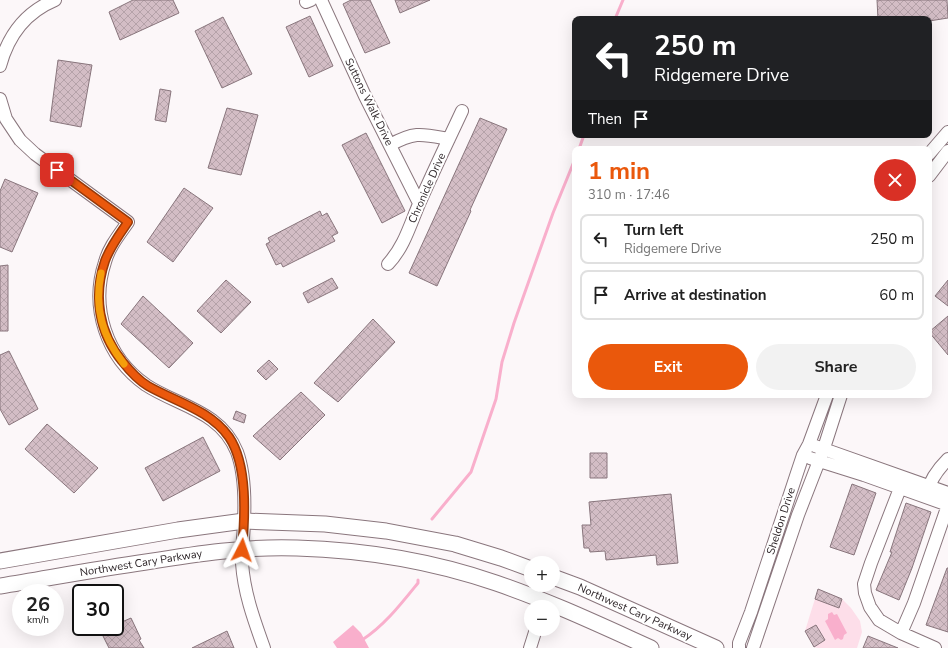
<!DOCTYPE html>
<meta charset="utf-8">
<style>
body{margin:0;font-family:"Nunito Sans",sans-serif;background:#f2f2f2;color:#222;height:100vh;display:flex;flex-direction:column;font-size:15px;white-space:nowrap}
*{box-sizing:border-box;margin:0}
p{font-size:13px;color:#767676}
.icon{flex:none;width:22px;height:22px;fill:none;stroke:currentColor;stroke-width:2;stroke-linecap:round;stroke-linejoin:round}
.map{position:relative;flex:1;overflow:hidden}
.drawer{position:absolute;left:572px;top:146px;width:360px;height:252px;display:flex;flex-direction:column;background:#fff;border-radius:8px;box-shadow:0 4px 16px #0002}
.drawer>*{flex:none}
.top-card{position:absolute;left:572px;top:16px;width:360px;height:122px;border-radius:8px;box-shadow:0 4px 16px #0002;background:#202124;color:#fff;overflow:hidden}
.buttons{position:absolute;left:524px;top:556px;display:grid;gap:8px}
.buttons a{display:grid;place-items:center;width:36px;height:36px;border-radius:50%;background:#fff;box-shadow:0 4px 16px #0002;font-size:20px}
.speed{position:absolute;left:12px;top:584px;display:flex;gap:8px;font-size:20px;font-weight:700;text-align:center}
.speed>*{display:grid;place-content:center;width:52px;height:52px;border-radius:50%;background:#fff;box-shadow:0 4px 16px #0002;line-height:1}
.speed small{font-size:10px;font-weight:400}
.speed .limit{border:2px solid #111;border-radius:6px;background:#fff;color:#111}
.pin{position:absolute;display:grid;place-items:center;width:34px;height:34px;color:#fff;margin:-17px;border-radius:8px;box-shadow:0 2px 6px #0006}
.me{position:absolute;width:44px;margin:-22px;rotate:4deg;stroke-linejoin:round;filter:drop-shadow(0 0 3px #0008)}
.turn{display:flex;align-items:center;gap:14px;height:84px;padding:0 16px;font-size:18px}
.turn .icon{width:52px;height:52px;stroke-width:2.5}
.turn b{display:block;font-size:28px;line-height:34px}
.then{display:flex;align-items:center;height:38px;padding:0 16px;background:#0003;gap:8px;font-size:15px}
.round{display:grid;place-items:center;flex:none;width:42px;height:42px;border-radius:21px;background:#f2f2f2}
.summary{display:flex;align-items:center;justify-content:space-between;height:68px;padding:0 16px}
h1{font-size:24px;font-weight:700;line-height:30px;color:#ea580c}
.action{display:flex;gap:8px;margin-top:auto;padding:8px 16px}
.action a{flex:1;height:46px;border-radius:24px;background:#ea580c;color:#fff;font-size:16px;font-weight:700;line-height:46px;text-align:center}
.action a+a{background:#f2f2f2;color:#222}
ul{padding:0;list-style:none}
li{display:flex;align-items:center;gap:12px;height:50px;margin:0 8px 6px;padding:0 8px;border:2px solid #e0e0e0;border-radius:8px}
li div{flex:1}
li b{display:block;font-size:15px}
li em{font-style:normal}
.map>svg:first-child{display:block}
</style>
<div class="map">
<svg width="948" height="648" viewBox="0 0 948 648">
<defs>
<pattern id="building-cross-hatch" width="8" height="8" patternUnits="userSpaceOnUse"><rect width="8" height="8" fill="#d3bdc5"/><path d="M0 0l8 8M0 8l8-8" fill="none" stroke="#b5a2a9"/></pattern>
</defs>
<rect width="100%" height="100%" fill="#fcf7f9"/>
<path fill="#fddee9" d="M 818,589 L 841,598 L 851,608 L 860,621 L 862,632 L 857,648 L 818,648 L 814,647 L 805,631 Z"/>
<path fill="#f9afcc" d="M 832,612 L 834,615 L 837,614 L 847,633 L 844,635 L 843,639 L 841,640 L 838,638 L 835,640 L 825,621 L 828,619 L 828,614 Z
M 353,625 L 361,633 L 369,648 L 337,648 L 333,642 Z"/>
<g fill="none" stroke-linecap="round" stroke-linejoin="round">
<path stroke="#f9afcc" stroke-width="3" d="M 615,19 L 623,0
M 579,149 L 584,135
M 432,519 L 471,472 L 496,399 L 502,362 L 514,323 L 553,213 L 575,159
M 362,640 C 384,626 401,604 418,583 L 418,580"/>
</g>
<path fill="url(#building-cross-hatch)" stroke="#88757c" d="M 133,0 L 173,0 L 179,13 L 120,40 L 109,12 Z
M 351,0 L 370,0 L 390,43 L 365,53 L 343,4 Z
M 395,0 L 430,0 L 400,13 Z
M 877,0 L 947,0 L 948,18 L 929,21 L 929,19 L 878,19 Z
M 310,16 L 333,66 L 309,77 L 286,27 Z
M 223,17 L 252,74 L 222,88 L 195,31 Z
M 58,60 L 92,65 L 81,127 L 50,121 Z
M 160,89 L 171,91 L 166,122 L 155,120 Z
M 227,108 L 258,115 L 241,175 L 208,168 Z
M 480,118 L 507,129 L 470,210 L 471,211 L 437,286 L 409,273 Z
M 366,133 L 405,211 L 382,223 L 342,145 Z
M 5,179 L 38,193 L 12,252 L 0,247 L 0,191 Z
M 184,188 L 213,208 L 173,262 L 147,242 Z
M 320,211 L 322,216 L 327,213 L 338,233 L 332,236 L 335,241 L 283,267 L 281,263 L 276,265 L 266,244 L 270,242 L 268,238 Z
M 8,265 L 8,331 L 0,331 L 0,266 Z
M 332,278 L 338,288 L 308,303 L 303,293 Z
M 226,280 L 251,302 L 221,333 L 197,311 Z
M 948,280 L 948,306 L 935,296 Z
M 143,296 L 193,343 L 169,368 L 121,324 Z
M 948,316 L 948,355 L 929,332 Z
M 373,319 L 395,342 L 338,402 L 314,383 Z
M 9,351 L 38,409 L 9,425 L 0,409 L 0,355 Z
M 269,360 L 278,369 L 266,380 L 257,371 Z
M 301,392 L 325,415 L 280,460 L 253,436 Z
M 236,411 L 246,415 L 244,423 L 233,419 Z
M 47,424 L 98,468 L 74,493 L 25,449 Z
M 203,437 L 220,471 L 163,501 L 145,468 Z
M 590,453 L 607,453 L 607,478 L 590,478 Z
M 852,484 L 876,493 L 854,555 L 830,547 Z
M 671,494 L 678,563 L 657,565 L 656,555 L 606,560 L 605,551 L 590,552 L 589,548 L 584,548 L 582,525 L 591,525 L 589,502 Z
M 906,503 L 931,512 L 912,568 L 899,600 L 876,590 L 892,552 L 890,552 Z
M 947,568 L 948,568 L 948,632 L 926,625 Z
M 818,589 L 842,599 L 839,608 L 815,599 Z
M 131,618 L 141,639 L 139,640 L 144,648 L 109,648 L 102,634 L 111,630 L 110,627 L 115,627 L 115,625 Z
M 816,625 L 825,640 L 814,647 L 805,631 Z
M 227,631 L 234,648 L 192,648 Z
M 868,636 L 898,648 L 863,648 Z"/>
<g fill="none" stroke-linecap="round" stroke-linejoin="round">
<defs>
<path id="minor" d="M 321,0 L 365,96 L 419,203
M 306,2 L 311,0
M 0,66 C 8,36 26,12 55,0
M 0,99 L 6,119 L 20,140 L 35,154 L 128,222 C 119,235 109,247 105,262 C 90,307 106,357 146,385 C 178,406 221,411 237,452 C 244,471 245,500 244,521 C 244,535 241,549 242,563 C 244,593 254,620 264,648
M 390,145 C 415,131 422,134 449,139
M 929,154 L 948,132
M 929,176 L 948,151
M 388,264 C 404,247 410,225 419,204 C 433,172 448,141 462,111
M 815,446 L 948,493
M 810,458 L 864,475 L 948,505
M 904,478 L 871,563 L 864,584 L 865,593 L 870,607 L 879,620 L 901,633 L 935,648
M 927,493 C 930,480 939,468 948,459
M 901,633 L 914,603 L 948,505
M 530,648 L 536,629
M 739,648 L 739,643 L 751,612 L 796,476 L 803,455 L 809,444 L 827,395
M 753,648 L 798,515 L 824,448 L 841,395"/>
<path id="major" d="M 0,561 L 178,530 L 244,521 L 325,524 L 386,531 L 455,544 L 501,558 L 531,569
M 553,577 L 580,587 L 716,648
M 0,586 C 49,578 97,569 146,562 C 196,554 247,546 297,548 C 364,550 432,561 496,583 C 549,601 600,625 651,648"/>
</defs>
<use href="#minor" stroke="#8a767d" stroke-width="14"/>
<use href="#major" stroke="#8a767d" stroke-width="17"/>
<use href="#minor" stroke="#fff" stroke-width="12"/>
<use href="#major" stroke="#fff" stroke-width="15"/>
</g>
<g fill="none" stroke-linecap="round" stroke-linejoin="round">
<defs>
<path id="route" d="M 57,170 L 128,222 C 119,235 110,247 105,261 C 93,296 99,333 122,361 C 129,370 138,380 148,386 C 176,402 210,410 229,437 C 248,465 245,517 242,550"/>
</defs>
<use href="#route" stroke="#983908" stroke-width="10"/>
<use href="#route" stroke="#ea580c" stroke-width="7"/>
<path stroke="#f59e0b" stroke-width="7" d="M 101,273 C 94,308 102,336 124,364"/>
</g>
<g text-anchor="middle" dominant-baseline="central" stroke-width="4" stroke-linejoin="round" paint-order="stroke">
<g font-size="11" fill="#2c2427" stroke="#fff">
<text transform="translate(369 102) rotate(64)">Suttons Walk Drive</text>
<text transform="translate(427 188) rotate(-66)">Chronicle Drive</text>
<text transform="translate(781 521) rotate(-72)">Sheldon Drive</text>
<text transform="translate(141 563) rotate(-9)">Northwest Cary Parkway</text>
<text transform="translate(635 612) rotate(24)">Northwest Cary Parkway</text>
</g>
</g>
</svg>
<div class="buttons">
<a>+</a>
<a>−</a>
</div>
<div class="speed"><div>26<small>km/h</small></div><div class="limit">30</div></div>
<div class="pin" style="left:57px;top:170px;background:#d93025"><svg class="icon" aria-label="arrive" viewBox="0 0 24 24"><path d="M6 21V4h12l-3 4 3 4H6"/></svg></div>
<svg class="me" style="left:242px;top:550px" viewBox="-20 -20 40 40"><path d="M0-17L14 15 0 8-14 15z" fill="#ea580c" stroke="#fff" stroke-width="4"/></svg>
<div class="top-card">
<div class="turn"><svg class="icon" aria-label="left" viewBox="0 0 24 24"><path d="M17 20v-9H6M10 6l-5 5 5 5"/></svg><div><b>250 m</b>Ridgemere Drive</div></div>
<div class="then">Then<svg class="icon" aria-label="arrive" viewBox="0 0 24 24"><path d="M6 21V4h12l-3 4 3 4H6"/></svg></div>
</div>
<section class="drawer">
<div class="summary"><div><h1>1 min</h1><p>310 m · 17:46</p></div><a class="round" style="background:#d93025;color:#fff"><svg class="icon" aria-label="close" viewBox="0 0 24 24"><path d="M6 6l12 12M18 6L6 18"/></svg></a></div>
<ul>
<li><svg class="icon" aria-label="left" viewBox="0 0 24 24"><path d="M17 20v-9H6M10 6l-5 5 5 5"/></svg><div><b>Turn left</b><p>Ridgemere Drive</p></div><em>250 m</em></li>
<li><svg class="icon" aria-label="arrive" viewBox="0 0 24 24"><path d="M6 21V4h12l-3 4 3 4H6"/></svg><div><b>Arrive at destination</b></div><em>60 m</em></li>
</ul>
<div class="action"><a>Exit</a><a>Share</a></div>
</section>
</div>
